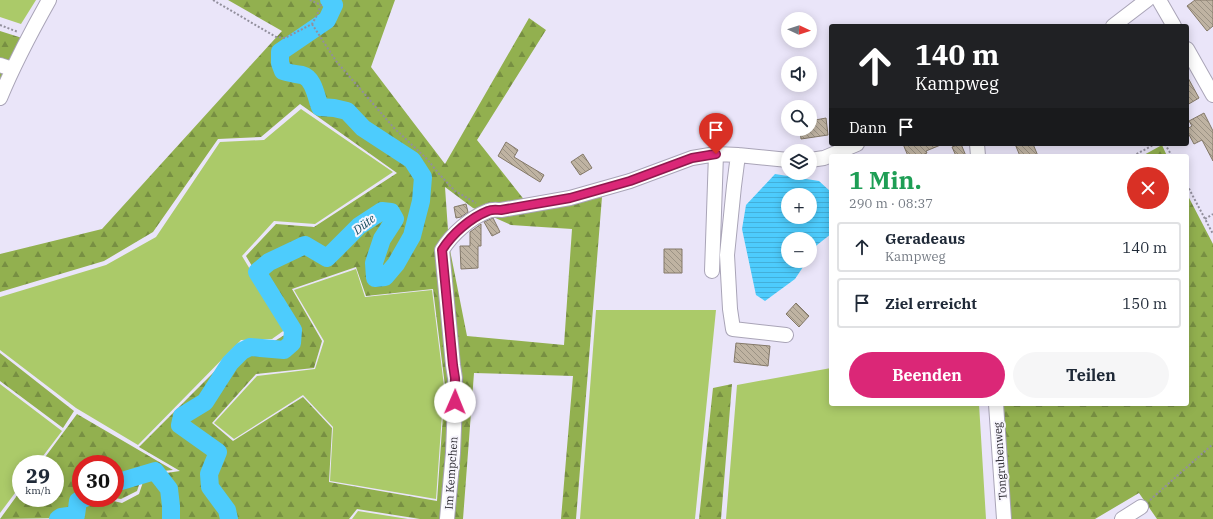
<!DOCTYPE html>
<html lang="de">
<meta charset="utf-8">
<style>
body{margin:0;font-family:"IBM Plex Serif",serif;background:#f6f6f7;color:#1f2937;height:100vh;display:flex;flex-direction:column;font-size:15px;white-space:nowrap}
*{box-sizing:border-box;margin:0}
p{font-size:13px;color:#747a83}
.icon{flex:none;width:22px;height:22px;fill:none;stroke:currentColor;stroke-width:2;stroke-linecap:round;stroke-linejoin:round}
.map{position:relative;flex:1;overflow:hidden}
.side{position:absolute;left:829px;top:154px;width:360px;height:252px;display:flex;flex-direction:column;background:#fff;border-radius:4px;box-shadow:0 2px 10px #0003}
.side>*{flex:none}
.hud{position:absolute;left:829px;top:24px;width:360px;height:122px;border-radius:4px;box-shadow:0 2px 10px #0003;background:#202124;color:#fff;overflow:hidden}
.needle{width:26px;rotate:94deg}
.buttons{position:absolute;left:781px;top:12px;display:grid;gap:8px}
.buttons a{display:grid;place-items:center;width:36px;height:36px;border-radius:50%;background:#fff;box-shadow:0 2px 10px #0003;font-size:20px}
.speed{position:absolute;left:12px;top:455px;display:flex;gap:8px;font-size:20px;font-weight:700;text-align:center}
.speed>*{display:grid;place-content:center;width:52px;height:52px;border-radius:50%;background:#fff;box-shadow:0 2px 10px #0003;line-height:1}
.speed small{font-size:10px;font-weight:400}
.speed .limit{border:6px solid #d22;background:#fff;color:#111}
.pin{position:absolute;display:grid;place-items:center;width:34px;height:34px;color:#fff;margin:-41px -17px;border-radius:50% 50% 50% 0;rotate:-45deg;box-shadow:0 0 4px #0007}
.pin .icon{rotate:45deg}
.me{position:absolute;width:44px;margin:-22px;rotate:1deg;stroke-linejoin:round;filter:drop-shadow(0 0 3px #0008)}
.turn{display:flex;align-items:center;gap:14px;height:84px;padding:0 20px;font-size:18px}
.turn .icon{width:52px;height:52px;stroke-width:2.5}
.turn b{display:block;font-size:28px;line-height:34px}
.then{display:flex;align-items:center;height:38px;padding:0 20px;background:#0003;gap:8px;font-size:15px}
.round{display:grid;place-items:center;flex:none;width:42px;height:42px;border-radius:21px;background:#f6f6f7}
.head{display:flex;align-items:center;justify-content:space-between;height:68px;padding:0 20px}
h1{font-size:24px;font-weight:700;line-height:30px;color:#1e9e55}
.button{display:flex;gap:8px;margin-top:auto;padding:8px 20px}
.button a{flex:1;height:46px;border-radius:24px;background:#db2777;color:#fff;font-size:16px;font-weight:700;line-height:46px;text-align:center}
.button a+a{background:#f6f6f7;color:#1f2937}
ul{padding:0;list-style:none}
li{display:flex;align-items:center;gap:12px;height:50px;margin:0 8px 6px;padding:0 12px;border:2px solid #e0e1e3;border-radius:4px}
li div{flex:1}
li b{display:block;font-size:15px}
li em{font-style:normal}
.map>svg:first-child{display:block}
</style>
<div class="map">
<svg width="1213" height="519" viewBox="0 0 1213 519">
<defs>
<pattern id="forest-firs" width="22" height="20" patternUnits="userSpaceOnUse"><rect width="22" height="20" fill="#92b04f"/><path d="M5 1l3.5 6h-7zM16 11l3.5 6h-7z" fill="#778f42"/></pattern>
<pattern id="water-rules" width="6" height="5" patternUnits="userSpaceOnUse"><rect width="6" height="5" fill="#4dccfd"/><path d="M0 2.5h6" fill="none" stroke="#43afd9"/></pattern>
<pattern id="building-back-hatch" width="6" height="6" patternUnits="userSpaceOnUse"><rect width="6" height="6" fill="#bfb3a2"/><path d="M-1 5l2 2M0 0l6 6M5-1l2 2" fill="none" stroke="#9b9284"/></pattern>
</defs>
<rect width="100%" height="100%" fill="#eae5f9"/>
<path fill="#abca69" d="M 0,0 L 36,0 L 21,24 L 0,17 Z
M 301,109 L 393,172 L 315,224 L 274,221 L 242,256 L 286,329 L 272,339 L 241,340 L 138,445 L 76,408 L 0,350 L 0,297 L 106,265 L 156,237 L 220,142 L 264,140 Z
M 356,269 L 365,297 L 432,290 L 444,386 L 436,499 L 330,481 L 333,427 L 303,395 L 234,439 L 214,423 L 257,376 L 315,369 L 324,341 L 294,290 Z
M 596,310 L 716,310 L 695,519 L 580,519 Z
M 831,368 L 831,404 L 979,404 L 986,519 L 726,519 L 737,385 Z
M 0,384 L 62,431 L 37,464 L 21,464 L 21,485 L 0,513 Z
M 358,511 L 408,519 L 352,519 Z"/>
<path fill="url(#forest-firs)" fill-rule="evenodd" d="M 228,0 L 395,0 L 371,67 L 445,164 L 529,18 L 546,30 L 477,140 L 533,211 L 602,197 L 576,519 L 561,519 L 573,376 L 474,373 L 463,519 L 420,519 L 357,509 L 349,519 L 67,519 L 75,514 L 76,502 L 81,498 L 101,498 L 122,503 L 139,494 L 145,476 L 180,471 L 139,447 L 243,343 L 273,342 L 291,331 L 246,256 L 276,224 L 314,227 L 397,173 L 300,104 L 261,137 L 218,139 L 153,232 L 104,261 L 0,292 L 0,254 L 102,229 L 282,31 ZM 445,187 L 473,208 L 511,225 L 572,229 L 564,345 L 467,336 L 449,245 ZM 356,267 L 366,296 L 433,289 L 445,386 L 437,501 L 329,482 L 332,428 L 303,397 L 233,441 L 212,423 L 256,374 L 314,368 L 322,341 L 292,289 Z
M 0,31 L 22,38 L 0,88 Z
M 1162,145 L 1167,156 L 1142,156 Z
M 1187,194 L 1213,244 L 1213,519 L 1157,519 L 1139,493 L 1095,519 L 1011,519 L 1003,404 L 1187,404 Z
M 0,353 L 74,411 L 63,428 L 0,381 Z
M 732,384 L 721,519 L 699,519 L 713,388 Z
M 77,414 L 173,470 L 143,473 L 137,491 L 121,499 L 114,498 L 115,498 L 115,464 L 81,464 L 81,494 L 75,502 L 74,511 L 63,518 L 0,519 L 21,490 L 21,498 L 55,498 L 55,464 L 40,464 Z"/>
<path fill="url(#water-rules)" fill-rule="evenodd" d="M 775,174 L 819,181 L 831,192 L 831,234 L 817,245 L 810,256 L 810,239 L 788,239 L 788,261 L 807,261 L 795,279 L 765,301 L 756,295 L 742,229 L 746,205 ZM 788,195 L 810,195 L 810,217 L 788,217 Z"/>
<g fill="none" stroke-linecap="round" stroke-linejoin="round">
<path stroke="#4dccfd" stroke-width="18" d="M 115,483 L 155,471 L 169,489 L 171,506 L 171,519
M 58,519 L 61,517 L 76,515 L 78,501 L 85,498
M 229,519 L 227,510 L 210,487 L 209,474 L 218,452 L 180,425 L 182,416 L 205,402 L 230,363 L 242,351 L 250,347 L 284,350 L 292,343 L 293,330 L 257,272 L 269,262 L 305,245 L 327,258 L 359,226 L 382,211 L 391,212 L 395,219 L 382,239 L 374,263 L 375,278 L 385,277 L 396,264 L 412,236 L 421,201 L 423,177 L 412,160 L 363,128 L 347,111 L 334,108 L 320,107 C 316,97 314,78 302,75 C 295,74 289,73 283,71 L 280,63 L 280,52 L 327,20 L 334,5 L 329,0"/>
</g>
<path fill="url(#building-back-hatch)" stroke="#837868" d="M 1195,0 L 1213,0 L 1213,26 L 1207,31 L 1187,6 Z
M 1187,76 L 1199,98 L 1187,105 Z
M 1204,113 L 1213,131 L 1213,161 L 1202,140 L 1194,144 L 1187,131 L 1187,129 L 1192,126 L 1189,121 Z
M 826,118 L 828,135 L 801,139 L 800,129 L 810,129 L 810,121 Z
M 506,142 L 518,150 L 514,157 L 544,175 L 540,182 L 498,156 Z
M 903,144 L 943,144 L 926,151 L 927,153 L 920,156 L 908,156 Z
M 960,144 L 961,144 L 966,156 L 956,156 L 952,147 Z
M 1015,144 L 1033,144 L 1038,156 L 1020,156 Z
M 583,154 L 592,168 L 580,175 L 571,162 Z
M 466,204 L 468,212 L 461,217 L 456,218 L 454,207 Z
M 493,218 L 500,232 L 492,236 L 484,222 Z
M 481,224 L 481,246 L 478,246 L 478,268 L 461,269 L 460,246 L 470,246 L 470,232 Z
M 664,249 L 682,249 L 682,273 L 664,273 Z
M 796,303 L 809,316 L 799,327 L 786,314 Z
M 736,343 L 770,346 L 768,366 L 734,362 Z"/>
<g fill="none" stroke-linecap="round" stroke-linejoin="round">
<defs>
<path id="minor" d="M 1159,0 L 1174,26
M 1113,26 L 1147,0
M 1187,49 L 1213,95
M 0,65 L 12,69
M 0,98 C 14,64 31,32 49,0
M 977,144 L 978,156
M 738,155 L 734,186 L 727,255 L 730,309 L 733,329 L 786,335
M 810,160 L 824,158 L 857,144
M 712,271 L 716,154
M 996,404 L 1004,519
M 447,519 L 453,453 L 455,402 L 455,378 L 453,365 L 442,250 C 452,234 470,218 488,211 C 492,209 497,210 501,210 L 570,198 L 630,181 L 692,158 L 716,154 L 738,155 L 788,160
M 1122,519 L 1141,507"/>
</defs>
<use href="#minor" stroke="#a9a4b7" stroke-width="16"/>
<path stroke="#928f9d" stroke-width="2" stroke-dasharray="2 2" stroke-linecap="butt" d="M 213,0 L 276,37 L 285,38 L 312,24 L 317,15 L 321,5 L 310,0
M 312,24 L 336,61 L 394,128 L 427,159 L 440,175 L 455,191 L 476,203
M 0,25 L 18,32
M 1165,144 L 1172,156
M 1133,156 L 1155,144
M 1187,185 L 1213,234
M 1205,219 L 1213,214
M 1150,500 L 1213,444"/>
<use href="#minor" stroke="#fff" stroke-width="14"/>
</g>
<g fill="none" stroke-linecap="round" stroke-linejoin="round">
<defs>
<path id="route" d="M 455,402 L 455,378 L 453,365 L 442,250 C 452,234 470,218 488,211 C 492,209 497,210 501,210 L 570,198 L 630,181 L 692,158 L 716,154"/>
</defs>
<use href="#route" stroke="#8e194d" stroke-width="10"/>
<use href="#route" stroke="#db2777" stroke-width="7"/>
</g>
<g text-anchor="middle" dominant-baseline="central" stroke-width="4" stroke-linejoin="round" paint-order="stroke">
<g font-size="11" fill="#29272f" stroke="#f7f5fd">
<text transform="translate(1000 461) rotate(-94)">Tongrubenweg</text>
<text transform="translate(451 473) rotate(-86)">Im Kempchen</text>
</g>
<g font-size="12" font-style="italic" fill="#154a5e" stroke="#f7f5fd">
<text transform="translate(364 224) rotate(-38)">Düte</text>
</g>
</g>
</svg>
<div class="buttons">
<a><svg class="needle" viewBox="-14 -14 28 28"><path d="M0-13l5 13h-10z" fill="#e53935"/><path d="M0 13l5-13h-10z" fill="#747a83"/></svg></a>
<a><svg class="icon" aria-label="sound" viewBox="0 0 24 24"><path d="M4 9h4l5-4v14l-5-4H4zM17 9q2 3 0 6"/></svg></a>
<a><svg class="icon" aria-label="search" viewBox="0 0 24 24"><circle cx="10" cy="10" r="6"/><path d="M15 15l6 6"/></svg></a>
<a><svg class="icon" aria-label="layers" viewBox="0 0 24 24"><path d="M12 4l9 5-9 5-9-5zM3 14l9 5 9-5"/></svg></a>
<a>+</a>
<a>−</a>
</div>
<div class="speed"><div>29<small>km/h</small></div><div class="limit">30</div></div>
<div class="pin" style="left:716px;top:154px;background:#d93025"><svg class="icon" aria-label="arrive" viewBox="0 0 24 24"><path d="M6 21V4h12l-3 4 3 4H6"/></svg></div>
<svg class="me" style="left:455px;top:402px" viewBox="-20 -20 40 40"><circle r="19" fill="#fff"/><path d="M0-13L10 11 0 6-10 11z" fill="#db2777"/></svg>
<div class="hud">
<div class="turn"><svg class="icon" aria-label="ahead" viewBox="0 0 24 24"><path d="M12 20V5M6 11l6-6 6 6"/></svg><div><b>140 m</b>Kampweg</div></div>
<div class="then">Dann<svg class="icon" aria-label="arrive" viewBox="0 0 24 24"><path d="M6 21V4h12l-3 4 3 4H6"/></svg></div>
</div>
<section class="side">
<div class="head"><div><h1>1 Min.</h1><p>290 m · 08:37</p></div><a class="round" style="background:#d93025;color:#fff"><svg class="icon" aria-label="close" viewBox="0 0 24 24"><path d="M6 6l12 12M18 6L6 18"/></svg></a></div>
<ul>
<li><svg class="icon" aria-label="ahead" viewBox="0 0 24 24"><path d="M12 20V5M6 11l6-6 6 6"/></svg><div><b>Geradeaus</b><p>Kampweg</p></div><em>140 m</em></li>
<li><svg class="icon" aria-label="arrive" viewBox="0 0 24 24"><path d="M6 21V4h12l-3 4 3 4H6"/></svg><div><b>Ziel erreicht</b></div><em>150 m</em></li>
</ul>
<div class="button"><a>Beenden</a><a>Teilen</a></div>
</section>
</div>
